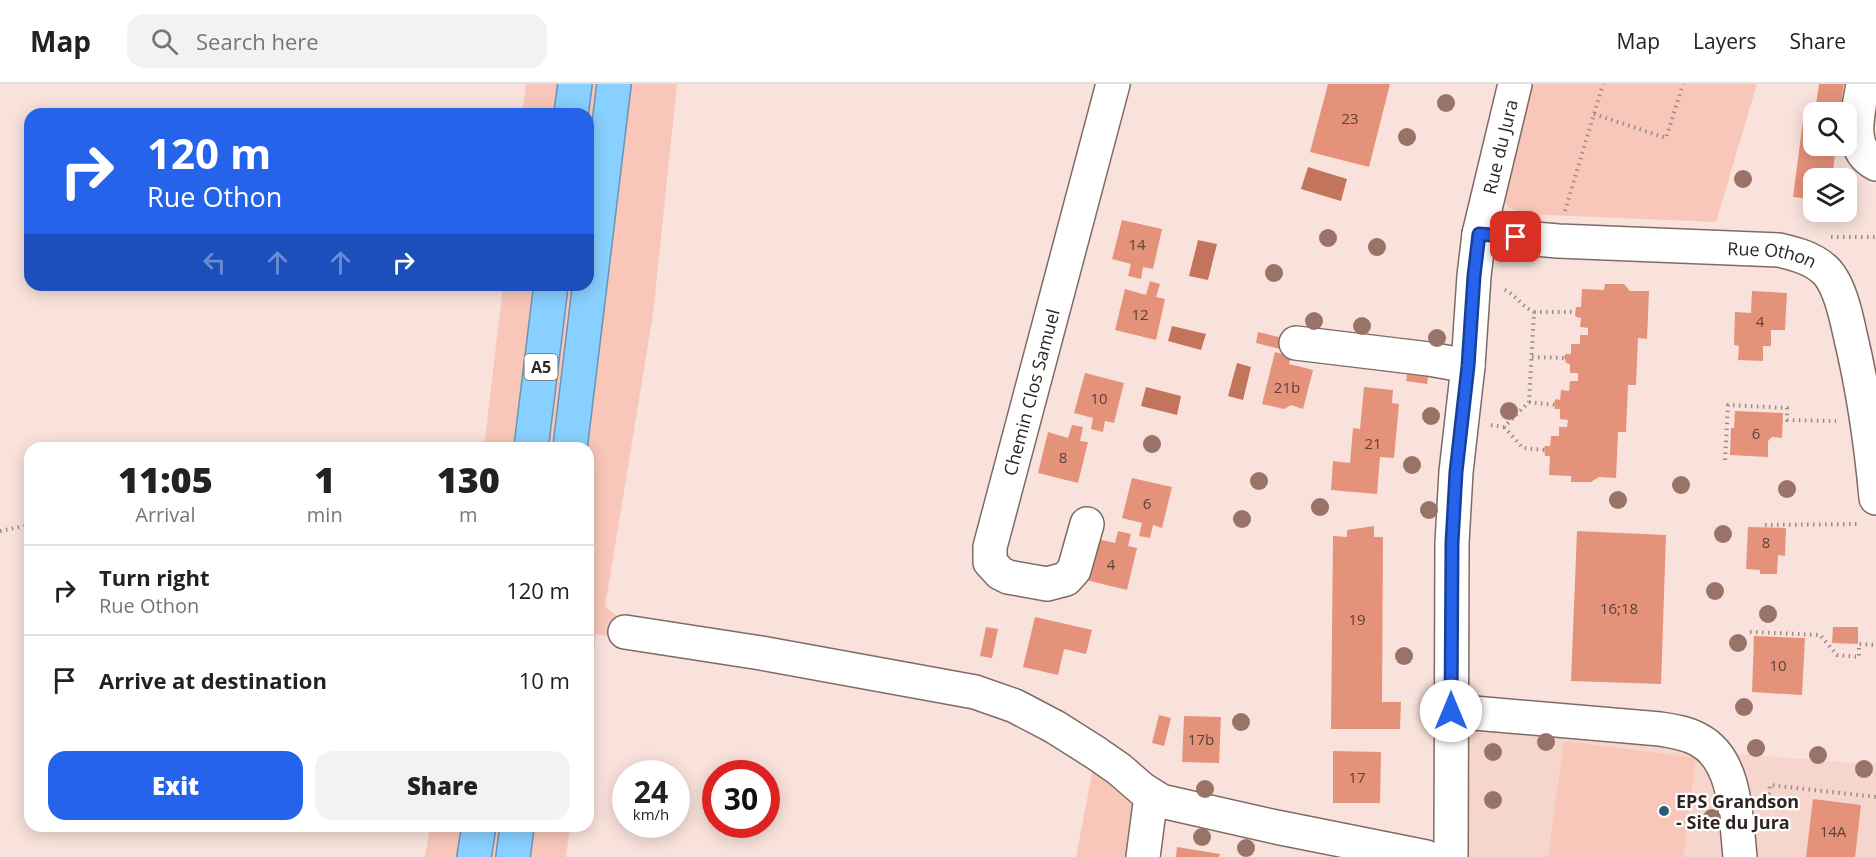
<!DOCTYPE html>
<style>
body{margin:0;font-family:"Open Sans",sans-serif;background:#f2f2f2;color:#222;height:100vh;display:flex;flex-direction:column;font-size:22px;white-space:nowrap}
*{box-sizing:border-box;margin:0}
p{font-size:20px;color:#767676}
.icon{flex:none;width:33px;height:33px;fill:none;stroke:currentColor;stroke-width:2;stroke-linecap:round;stroke-linejoin:round}
.map{position:relative;flex:1;overflow:hidden}
.sheet{position:absolute;left:24px;top:358px;width:570px;height:390px;display:flex;flex-direction:column;background:#fff;border-radius:18px;box-shadow:0 3px 15px #0003}
.sheet>*{flex:none}
.guide{position:absolute;left:24px;top:24px;width:570px;height:183px;border-radius:18px;box-shadow:0 3px 15px #0003;background:#2563eb;color:#fff;overflow:hidden}
.tools{position:absolute;left:1803px;top:18px;display:grid;gap:12px}
.tools a{display:grid;place-items:center;width:54px;height:54px;border-radius:12px;background:#fff;box-shadow:0 3px 15px #0003;font-size:30px}
.speed{position:absolute;left:612px;top:676px;display:flex;gap:12px;font-size:30px;font-weight:700;text-align:center}
.speed>*{display:grid;place-content:center;width:78px;height:78px;border-radius:50%;background:#fff;box-shadow:0 3px 15px #0003;line-height:1}
.speed small{font-size:15px;font-weight:400}
.speed .limit{border:9px solid #d22;background:#fff;color:#111}
.pin{position:absolute;display:grid;place-items:center;width:51px;height:51px;color:#fff;margin:-26px;border-radius:12px;box-shadow:0 3px 9px #0006}
.me{position:absolute;width:66px;margin:-33px;rotate:0deg;stroke-linejoin:round;filter:drop-shadow(0 0 4px #0008)}
.turn{display:flex;align-items:center;gap:21px;height:126px;padding:0 24px;font-size:27px}
.turn .icon{width:78px;height:78px;stroke-width:2.5}
.turn b{display:block;font-size:42px;line-height:51px}
.lanes{display:flex;align-items:center;height:57px;padding:0 24px;background:#0003;justify-content:center;gap:30px;direction:ltr}
.lanes .off{opacity:.35}
.eta{display:flex;justify-content:space-evenly;align-items:center;height:102px;text-align:center}
.eta b{font-size:36px;font-weight:800;line-height:42px}
.action{display:flex;gap:12px;margin-top:auto;padding:12px 24px}
.action a{flex:1;height:69px;border-radius:18px;background:#2563eb;color:#fff;font-size:24px;font-weight:800;line-height:69px;text-align:center}
.action a+a{background:#f2f2f2;color:#222}
ul{padding:0;list-style:none}
li{display:flex;align-items:center;gap:18px;height:90px;padding:0 24px;border-top:2px solid #e0e0e0}
li div{flex:1}
li b{display:block;font-size:22px}
li em{font-style:normal}
header{display:flex;align-items:center;gap:36px;box-sizing:border-box;height:84px;padding:0 30px;background:#fff;border-bottom:2px solid #e0e0e0}
header strong{font-size:28px}
nav{display:flex;gap:33px;margin-inline-start:auto;font-size:21px}
.search{width:420px;height:54px;background:#f2f2f2;display:flex;align-items:center;gap:15px;box-sizing:border-box;padding:0 21px;border-radius:18px;color:#767676;font-size:22px}
.map>svg:first-child{display:block}
</style>
<header>
<strong>Map</strong>
<div class="search"><svg class="icon" aria-label="search" viewBox="0 0 24 24"><circle cx="10" cy="10" r="6"/><path d="M15 15l6 6"/></svg>Search here</div>
<nav><a>Map</a><a>Layers</a><a>Share</a></nav>
</header>
<div class="map">
<svg width="1876" height="773" viewBox="0 0 1876 773">
<rect width="100%" height="100%" fill="#f9e2db"/>
<path fill="#f5d5cc" d="M 1470,628 L 1715,668 L 1876,681 L 1876,773 L 1451,773 Z"/>
<path fill="#f8c7b9" d="M 526,0 L 677,0 L 653,230 L 605,523 L 624,537 L 620,554 L 596,550 L 588,606 L 588,364 L 484,364 L 503,201 L 588,201 L 588,30 L 522,30 Z
M 1532,0 L 1757,0 L 1716,138 L 1523,130 L 1508,123 L 1502,113 Z
M 1564,657 L 1696,674 L 1683,773 L 1548,773 Z
M 1096,669 L 1142,705 L 1143,773 L 1076,773 Z
M 430,743 L 570,743 L 566,773 L 425,773 Z"/>
<path fill="#c3745d" d="M 1308,83 L 1347,95 L 1341,117 L 1301,105 Z
M 1198,156 L 1217,160 L 1208,196 L 1189,192 Z
M 1172,242 L 1206,250 L 1201,266 L 1168,257 Z
M 1237,279 L 1251,283 L 1243,316 L 1228,312 Z
M 1146,303 L 1181,312 L 1177,331 L 1141,322 Z"/>
<path fill="#e5927b" d="M 1328,0 L 1390,0 L 1369,83 L 1310,68 Z
M 1819,0 L 1844,0 L 1840,28 L 1815,28 Z
M 1803,37 L 1814,39 L 1814,62 L 1836,62 L 1832,94 L 1814,94 L 1814,115 L 1793,113 Z
M 1122,136 L 1162,145 L 1153,185 L 1143,183 L 1141,195 L 1128,192 L 1131,180 L 1112,175 Z
M 1150,197 L 1160,200 L 1156,213 L 1165,215 L 1156,256 L 1115,246 L 1125,205 L 1146,211 Z
M 1605,200 L 1624,200 L 1630,207 L 1649,207 L 1647,255 L 1638,254 L 1636,301 L 1628,301 L 1626,348 L 1618,348 L 1616,394 L 1599,393 L 1591,398 L 1571,398 L 1571,392 L 1549,391 L 1550,372 L 1545,372 L 1544,364 L 1545,362 L 1550,362 L 1551,352 L 1559,352 L 1559,343 L 1567,343 L 1568,336 L 1560,335 L 1560,325 L 1555,325 L 1554,318 L 1556,315 L 1560,316 L 1561,306 L 1569,307 L 1570,297 L 1578,297 L 1578,289 L 1570,289 L 1570,280 L 1566,279 L 1564,272 L 1566,270 L 1571,270 L 1571,260 L 1580,260 L 1580,251 L 1588,251 L 1588,244 L 1580,243 L 1581,234 L 1576,233 L 1575,231 L 1576,223 L 1581,223 L 1582,205 L 1604,206 Z
M 1752,207 L 1787,209 L 1785,246 L 1771,246 L 1771,262 L 1763,262 L 1763,277 L 1738,276 L 1739,262 L 1734,261 L 1735,228 L 1751,229 Z
M 1258,248 L 1283,254 L 1280,265 L 1256,259 Z
M 1275,268 L 1291,272 L 1289,280 L 1313,286 L 1303,325 L 1291,321 L 1284,325 L 1262,320 Z
M 1408,284 L 1429,287 L 1427,300 L 1406,297 Z
M 1085,289 L 1124,299 L 1114,339 L 1105,337 L 1103,348 L 1091,345 L 1093,334 L 1074,329 Z
M 1364,303 L 1393,306 L 1392,319 L 1399,320 L 1394,374 L 1380,373 L 1377,410 L 1331,406 L 1333,377 L 1350,379 L 1353,344 L 1360,345 Z
M 1735,327 L 1783,329 L 1782,354 L 1772,353 L 1768,357 L 1768,373 L 1730,371 L 1731,344 L 1734,344 Z
M 1072,341 L 1083,343 L 1080,357 L 1088,358 L 1078,399 L 1038,389 L 1048,348 L 1068,354 Z
M 1132,394 L 1172,403 L 1162,444 L 1153,441 L 1150,454 L 1139,452 L 1142,439 L 1122,434 Z
M 1374,442 L 1374,453 L 1383,453 L 1382,618 L 1401,618 L 1400,645 L 1331,645 L 1333,452 L 1347,453 L 1347,446 Z
M 1748,443 L 1786,444 L 1785,472 L 1778,471 L 1777,490 L 1760,490 L 1760,486 L 1746,485 Z
M 1118,447 L 1131,450 L 1128,462 L 1137,464 L 1127,506 L 1086,496 L 1097,455 L 1115,459 Z
M 1577,447 L 1666,451 L 1661,600 L 1571,597 Z
M 1035,533 L 1092,546 L 1086,570 L 1064,565 L 1058,591 L 1023,583 Z
M 986,543 L 998,545 L 992,574 L 980,572 Z
M 1833,543 L 1858,543 L 1858,560 L 1832,559 Z
M 1754,552 L 1805,554 L 1802,611 L 1752,608 Z
M 1159,631 L 1171,634 L 1164,662 L 1152,659 Z
M 1184,632 L 1221,633 L 1219,679 L 1182,678 Z
M 1333,667 L 1381,668 L 1380,719 L 1333,719 Z
M 1813,715 L 1861,721 L 1855,773 L 1806,773 Z
M 1177,763 L 1220,770 L 1219,773 L 1176,773 Z"/>
<g fill="none" stroke-linecap="round" stroke-linejoin="round">
<defs>
<g id="minor">
<path d="M 1863,0 C 1859,27 1846,64 1876,80"/>
<path id="s1" d="M 1479,150 L 1558,157 L 1779,166 C 1796,170 1812,174 1825,186 C 1839,199 1846,231 1850,250 C 1863,304 1871,358 1876,414"/>
<path d="M 1296,259 L 1429,275 L 1468,282"/>
<path id="s2" d="M 1087,440 L 1074,486 L 1066,495 L 1047,500 L 1008,493 L 1000,489 L 990,478 L 990,463 L 1113,0"/>
<path d="M 625,548 L 761,569 L 975,608 L 1015,622 L 1055,643 L 1096,669 L 1119,685 L 1142,705 L 1161,717 L 1276,743 L 1426,773"/>
<path d="M 1451,627 L 1660,645 C 1673,647 1687,649 1699,656 C 1737,676 1736,736 1740,773"/>
<path d="M 1143,773 L 1151,712"/>
<path id="s3" d="M 1451,773 L 1452,459 L 1456,388 L 1468,282 L 1474,192 L 1479,150 L 1515,0"/>
</g>
<path id="highway" d="M 571,30 L 575,0
M 531,364 L 551,201
M 570,364 L 614,0
M 474,773 L 479,742
M 513,773 L 517,742"/>
</defs>
<use href="#minor" stroke="#7f6b65" stroke-width="36"/>
<use href="#highway" stroke="#6994b2" stroke-width="36"/>
<path stroke="#9b8b86" stroke-width="4" stroke-dasharray="1.5 4.5" stroke-linecap="butt" d="M 1594,30 L 1666,54 L 1683,0
M 1565,127 L 1603,0
M 1831,153 L 1876,153
M 1534,228 L 1575,228
M 1532,273 L 1564,274
M 1529,318 L 1554,321
M 1491,341 L 1504,343 L 1529,318 L 1534,228 C 1522,223 1515,210 1503,205
M 1504,343 L 1523,364 L 1544,366
M 1725,376 L 1728,321 L 1787,324 L 1787,336 L 1836,337
M 1765,441 L 1861,440
M 0,447 L 30,441
M 1750,548 L 1820,551 L 1837,571 L 1859,573 L 1859,560 L 1876,561
M 1767,722 L 1770,701 L 1876,713"/>
<use href="#minor" stroke="#fff" stroke-width="33"/>
<use href="#highway" stroke="#88d0ff" stroke-width="33"/>
</g>
<g fill="#9a7368">
<circle cx="1446" cy="19" r="9"/>
<circle cx="1407" cy="53" r="9"/>
<circle cx="1743" cy="95" r="9"/>
<circle cx="1328" cy="154" r="9"/>
<circle cx="1377" cy="163" r="9"/>
<circle cx="1274" cy="189" r="9"/>
<circle cx="1314" cy="237" r="9"/>
<circle cx="1362" cy="242" r="9"/>
<circle cx="1437" cy="254" r="9"/>
<circle cx="1509" cy="327" r="9"/>
<circle cx="1431" cy="332" r="9"/>
<circle cx="1152" cy="360" r="9"/>
<circle cx="1412" cy="381" r="9"/>
<circle cx="1259" cy="397" r="9"/>
<circle cx="1681" cy="401" r="9"/>
<circle cx="1787" cy="405" r="9"/>
<circle cx="1618" cy="416" r="9"/>
<circle cx="1320" cy="423" r="9"/>
<circle cx="1429" cy="426" r="9"/>
<circle cx="1242" cy="435" r="9"/>
<circle cx="1723" cy="450" r="9"/>
<circle cx="1715" cy="507" r="9"/>
<circle cx="1768" cy="530" r="9"/>
<circle cx="1738" cy="559" r="9"/>
<circle cx="1404" cy="572" r="9"/>
<circle cx="1744" cy="623" r="9"/>
<circle cx="1241" cy="638" r="9"/>
<circle cx="1546" cy="658" r="9"/>
<circle cx="1756" cy="664" r="9"/>
<circle cx="1493" cy="668" r="9"/>
<circle cx="1818" cy="671" r="9"/>
<circle cx="1864" cy="685" r="9"/>
<circle cx="1205" cy="705" r="9"/>
<circle cx="1493" cy="716" r="9"/>
<circle cx="1712" cy="734" r="9"/>
<circle cx="1202" cy="753" r="9"/>
<circle cx="1246" cy="764" r="9"/>
</g>
<g fill="none" stroke-linecap="round" stroke-linejoin="round">
<defs>
<path id="route" d="M 1451,627 L 1452,459 L 1456,388 L 1468,282 L 1474,192 L 1479,150 L 1516,153"/>
</defs>
<use href="#route" stroke="#184099" stroke-width="15"/>
<use href="#route" stroke="#2563eb" stroke-width="10"/>
</g>
<circle fill="#2a5b79" stroke="#fff" stroke-width="2" cx="1664" cy="727" r="6"/>
<g text-anchor="middle" dominant-baseline="central" stroke-width="4.5" stroke-linejoin="round" paint-order="stroke">
<g font-size="15" fill="#5c413a">
<text x="1350" y="34">23</text>
<text x="1137" y="160">14</text>
<text x="1140" y="230">12</text>
<text x="1760" y="237">4</text>
<text x="1287" y="303">21b</text>
<text x="1099" y="314">10</text>
<text x="1756" y="349">6</text>
<text x="1373" y="359">21</text>
<text x="1063" y="373">8</text>
<text x="1147" y="419">6</text>
<text x="1766" y="458">8</text>
<text x="1111" y="480">4</text>
<text x="1619" y="524">16;18</text>
<text x="1357" y="535">19</text>
<text x="1778" y="581">10</text>
<text x="1201" y="655">17b</text>
<text x="1357" y="693">17</text>
<text x="1833" y="747">14A</text>
</g>
<rect fill="#fff" stroke="#6d6766" stroke-width="1.5" x="524.5" y="270" width="33" height="26" rx="4.5"/>
<g font-size="16" font-weight="bold" fill="#2f2624">
<text x="541" y="283">A5</text>
</g>
<g font-size="18" fill="#2f2624" stroke="#fff">
<text stroke="none"><textPath href="#s3" startOffset="714">Rue du Jura</textPath></text>
<text stroke="none"><textPath href="#s1" startOffset="294">Rue Othon</textPath></text>
<text stroke="none"><textPath href="#s2" startOffset="318">Chemin Clos Samuel</textPath></text>
</g>
<g font-size="18" font-weight="bold" fill="#2f2624" stroke="#fff" text-anchor="start">
<text x="1676" y="717">EPS Grandson<tspan x="1676" dy="21">- Site du Jura</tspan></text>
</g>
</g>
</svg>
<div class="tools">
<a><svg class="icon" aria-label="search" viewBox="0 0 24 24"><circle cx="10" cy="10" r="6"/><path d="M15 15l6 6"/></svg></a>
<a><svg class="icon" aria-label="layers" viewBox="0 0 24 24"><path d="M12 4l9 5-9 5-9-5zM3 14l9 5 9-5"/></svg></a>
</div>
<div class="speed"><div>24<small>km/h</small></div><div class="limit">30</div></div>
<div class="pin" style="left:1516px;top:153px;background:#d93025"><svg class="icon" aria-label="arrive" viewBox="0 0 24 24"><path d="M6 21V4h12l-3 4 3 4H6"/></svg></div>
<svg class="me" style="left:1451px;top:627px" viewBox="-20 -20 40 40"><circle r="19" fill="#fff"/><path d="M0-13L10 11 0 6-10 11z" fill="#2563eb"/></svg>
<div class="guide">
<div class="turn"><svg class="icon" aria-label="right" viewBox="0 0 24 24"><path d="M7 20v-9h11M14 6l5 5-5 5"/></svg><div><b>120 m</b>Rue Othon</div></div>
<div class="lanes"><svg class="icon off" aria-label="left" viewBox="0 0 24 24"><path d="M17 20v-9H6M10 6l-5 5 5 5"/></svg><svg class="icon off" aria-label="ahead" viewBox="0 0 24 24"><path d="M12 20V5M6 11l6-6 6 6"/></svg><svg class="icon off" aria-label="ahead" viewBox="0 0 24 24"><path d="M12 20V5M6 11l6-6 6 6"/></svg><svg class="icon" aria-label="right" viewBox="0 0 24 24"><path d="M7 20v-9h11M14 6l5 5-5 5"/></svg></div>
</div>
<section class="sheet">
<div class="eta">
<div><b>11:05</b><p>Arrival</p></div>
<div><b>1</b><p>min</p></div>
<div><b>130</b><p>m</p></div>
</div>
<ul>
<li><svg class="icon" aria-label="right" viewBox="0 0 24 24"><path d="M7 20v-9h11M14 6l5 5-5 5"/></svg><div><b>Turn right</b><p>Rue Othon</p></div><em>120 m</em></li>
<li><svg class="icon" aria-label="arrive" viewBox="0 0 24 24"><path d="M6 21V4h12l-3 4 3 4H6"/></svg><div><b>Arrive at destination</b></div><em>10 m</em></li>
</ul>
<div class="action"><a>Exit</a><a>Share</a></div>
</section>
</div>
